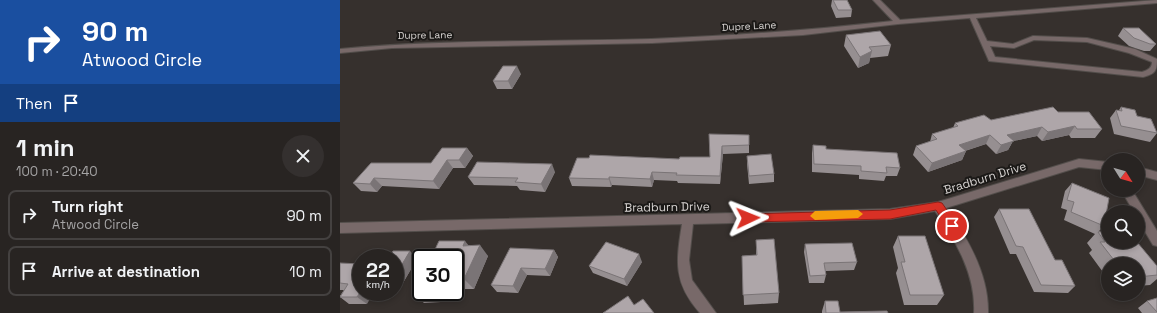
<!DOCTYPE html>
<meta charset="utf-8">
<style>
body{margin:0;font-family:"Space Grotesk",sans-serif;background:#34302f;color:#f1f3f6;height:100vh;display:flex;flex-direction:column;font-size:15px;white-space:nowrap}
*{box-sizing:border-box;margin:0}
p{font-size:13px;color:#a5a4a5}
.icon{flex:none;width:22px;height:22px;fill:none;stroke:currentColor;stroke-width:2;stroke-linecap:round;stroke-linejoin:round}
.map{position:relative;flex:1;overflow:hidden}
.panel{display:flex;flex-direction:column;background:#282422;width:340px}
.panel>*{flex:none}
.hud{background:#1a4fa0;color:#fff;overflow:hidden}
.needle{width:26px;rotate:127deg}
.tools{position:absolute;left:761px;top:153px;display:grid;gap:8px}
.tools a{display:grid;place-items:center;width:44px;height:44px;border-radius:50%;background:#282422;box-shadow:0 2px 6px #0003,0 0 0 1px #444140;font-size:20px}
.speed{position:absolute;left:12px;top:249px;display:flex;gap:8px;font-size:20px;font-weight:700;text-align:center}
.speed>*{display:grid;place-content:center;width:52px;height:52px;border-radius:50%;background:#282422;box-shadow:0 2px 6px #0003,0 0 0 1px #444140;line-height:1}
.speed small{font-size:10px;font-weight:400}
.speed .limit{border:2px solid #111;border-radius:6px;background:#fff;color:#111}
.pin{position:absolute;display:grid;place-items:center;width:34px;height:34px;color:#fff;margin:-17px;border:2px solid #fff;border-radius:50%;box-shadow:0 1px 4px #0007}
.me{position:absolute;width:44px;margin:-22px;rotate:88deg;stroke-linejoin:round;filter:drop-shadow(0 0 3px #0008)}
.turn{display:flex;align-items:center;gap:14px;height:84px;padding:0 16px;font-size:18px}
.turn .icon{width:52px;height:52px;stroke-width:2.5}
.turn b{display:block;font-size:28px;line-height:34px}
.then{display:flex;align-items:center;height:38px;padding:0 16px;background:#0003;gap:8px;font-size:15px}
.round{display:grid;place-items:center;flex:none;width:42px;height:42px;border-radius:21px;background:#34302f}
.headline{display:flex;align-items:center;justify-content:space-between;height:68px;padding:0 16px}
h1{font-size:24px;font-weight:700;line-height:30px}
ul{padding:0;list-style:none}
li{display:flex;align-items:center;gap:12px;height:50px;margin:0 8px 6px;padding:0 8px;border:2px solid #444140;border-radius:8px}
li div{flex:1}
li b{display:block;font-size:15px}
li em{font-style:normal}
main{display:flex;flex:1;min-height:0}
.map>svg:first-child{display:block}
</style>
<main>
<section class="panel">
<div class="hud">
<div class="turn"><svg class="icon" aria-label="right" viewBox="0 0 24 24"><path d="M7 20v-9h11M14 6l5 5-5 5"/></svg><div><b>90 m</b>Atwood Circle</div></div>
<div class="then">Then<svg class="icon" aria-label="arrive" viewBox="0 0 24 24"><path d="M6 21V4h12l-3 4 3 4H6"/></svg></div>
</div>
<div class="headline"><div><h1>1 min</h1><p>100 m · 20:40</p></div><a class="round"><svg class="icon" aria-label="close" viewBox="0 0 24 24"><path d="M6 6l12 12M18 6L6 18"/></svg></a></div>
<ul>
<li><svg class="icon" aria-label="right" viewBox="0 0 24 24"><path d="M7 20v-9h11M14 6l5 5-5 5"/></svg><div><b>Turn right</b><p>Atwood Circle</p></div><em>90 m</em></li>
<li><svg class="icon" aria-label="arrive" viewBox="0 0 24 24"><path d="M6 21V4h12l-3 4 3 4H6"/></svg><div><b>Arrive at destination</b></div><em>10 m</em></li>
</ul>
</section>
<div class="map">
<svg width="817" height="313" viewBox="0 0 817 313">
<rect width="100%" height="100%" fill="#36302d"/>
<g fill="none" stroke-linecap="round" stroke-linejoin="round">
<defs>
<path id="minor" d="M 533,0 L 540,0 L 560,20 L 817,0 L 817,3 L 636,18 L 647,41 L 673,44 L 693,36 L 747,38 L 795,49 L 817,59 C 817,71 815,74 803,77 L 649,61 L 630,18 L 558,24 L 463,35 L 312,43 L 52,48 L 0,53 L 0,49 C 103,39 208,42 311,39 C 392,36 472,30 553,21 ZM 694,40 L 747,42 L 789,53 L 812,62 C 812,68 808,70 802,72 L 655,57 L 650,46 L 674,48 Z
M 739,159 L 768,162 L 768,170 L 739,167 L 606,208 C 628,238 649,275 648,313 L 634,313 C 636,275 616,241 595,211 L 550,219 L 353,224 L 349,260 L 352,280 L 376,313 L 360,313 C 333,283 336,261 342,224 L 0,233 L 0,223 L 550,209 L 598,202 Z
M 798,167 L 817,172 L 817,180 L 798,175 Z
M 781,190 L 792,190 L 817,231 L 817,246 L 813,245 L 798,220 L 798,212 L 794,212 Z"/>
</defs>
<use href="#minor" stroke="#534e4b" stroke-width="2"/>
<use href="#minor" fill="#786969" fill-rule="evenodd"/>
</g>
<path fill="#968f91" d="M 492,0 L 507,0 L 512,10 L 511,17 L 496,18 L 491,6 Z
M 783,28 L 816,44 L 810,51 L 804,51 L 789,46 L 778,36 Z
M 506,35 L 551,45 L 548,56 L 530,58 L 529,63 L 518,68 L 504,46 Z
M 181,74 L 172,89 L 157,89 L 153,81 Z
M 781,107 L 797,116 L 817,133 L 810,142 L 774,134 L 770,118 L 776,110 L 779,110 Z
M 718,112 L 762,129 L 755,138 L 731,138 L 729,135 L 702,141 L 697,136 L 673,141 L 668,150 L 656,154 L 646,144 L 625,151 L 626,151 L 622,160 L 588,172 L 573,155 L 576,146 L 590,142 L 592,134 L 613,128 L 615,123 L 651,120 Z
M 369,134 L 409,145 L 409,153 L 383,154 L 380,184 L 338,183 L 337,181 L 314,180 L 312,187 L 272,185 L 271,187 L 232,186 L 229,178 L 249,158 L 339,159 L 370,157 Z
M 473,145 L 486,149 L 560,168 L 557,176 L 546,176 L 544,181 L 519,179 L 519,175 L 472,172 L 472,153 Z
M 127,148 L 133,156 L 125,168 L 113,168 L 99,189 L 42,186 L 37,192 L 21,191 L 13,183 L 91,163 Z
M 407,156 L 434,174 L 434,182 L 409,184 L 407,164 Z
M 215,172 L 205,192 L 180,190 L 177,186 L 134,185 L 128,177 Z
M 732,183 L 764,226 L 759,231 L 817,266 L 817,279 L 810,285 L 798,286 L 798,264 L 768,264 L 768,279 L 749,253 L 752,250 L 747,243 L 755,234 L 724,220 L 727,210 L 721,208 L 725,191 Z
M 659,209 L 735,286 L 728,293 L 694,292 L 676,254 L 670,254 L 654,217 Z
M 558,236 L 604,295 L 597,305 L 564,305 L 556,273 L 558,268 L 553,247 Z
M 416,240 L 439,293 L 438,303 L 404,305 L 402,256 L 416,255 Z
M 465,244 L 517,262 L 514,270 L 486,271 L 486,275 L 484,283 L 469,283 L 464,252 Z
M 129,245 L 148,256 L 134,289 L 115,289 L 115,258 Z
M 214,250 L 218,257 L 210,276 L 187,275 L 178,293 L 157,292 L 151,285 Z
M 55,258 L 77,259 L 60,288 L 55,288 Z
M 302,262 L 287,286 L 253,273 L 249,266 Z
M 0,263 L 27,304 L 9,304 L 0,297 L 0,296 L 4,290 L 0,290 Z
M 81,276 L 105,292 L 101,302 L 84,303 L 72,292 Z
M 817,298 L 817,313 L 802,313 L 798,308 L 807,301 Z
M 485,301 L 500,312 L 548,313 L 482,313 L 482,311 Z"/>
<path fill="#7a7476" d="M 532,51 L 529,63 L 518,68 L 520,57 Z
M 177,66 L 181,74 L 172,89 L 168,81 Z
M 735,126 L 729,135 L 702,141 L 708,132 Z
M 702,127 L 697,136 L 673,141 L 668,150 L 656,154 L 667,135 Z
M 650,135 L 646,144 L 615,154 L 619,145 Z
M 382,146 L 383,154 L 380,184 L 380,176 Z
M 127,148 L 133,156 L 125,168 L 119,160 Z
M 626,151 L 622,160 L 588,172 L 592,163 Z
M 107,160 L 113,168 L 99,189 L 93,181 Z
M 212,164 L 215,172 L 205,192 L 201,184 Z
M 312,172 L 314,180 L 312,187 L 310,179 Z
M 269,177 L 272,185 L 271,187 L 269,179 Z
M 34,178 L 42,186 L 37,192 L 30,184 Z
M 125,241 L 134,252 L 123,246 Z
M 140,245 L 148,256 L 134,289 L 124,279 Z
M 214,250 L 218,257 L 210,276 L 205,269 Z
M 70,251 L 77,259 L 60,288 L 55,283 L 55,276 Z
M 299,254 L 302,262 L 287,286 L 284,279 Z
M 181,268 L 187,275 L 178,293 L 173,286 Z
M 21,292 L 34,292 L 27,304 L 17,297 Z
M 90,292 L 105,292 L 101,302 Z"/>
<path fill="#aea6a9" stroke="#7a7476" d="M 493,0 L 507,0 L 512,10 L 498,10 Z
M 783,28 L 799,28 L 816,44 L 810,44 L 794,38 Z
M 540,31 L 551,45 L 529,47 L 532,51 L 520,57 L 506,35 Z
M 163,66 L 177,66 L 168,81 L 153,81 Z
M 713,107 L 718,112 L 749,112 L 762,129 L 737,129 L 735,126 L 708,132 L 702,127 L 667,135 L 674,141 L 661,145 L 650,135 L 619,145 L 626,151 L 592,163 L 576,146 L 597,139 L 592,134 L 618,126 L 615,123 L 644,115 L 651,120 Z
M 781,107 L 795,110 L 797,116 L 811,119 L 817,133 L 781,126 L 776,110 L 782,111 Z
M 369,134 L 409,135 L 409,145 L 382,146 L 380,176 L 336,175 L 337,173 L 312,172 L 310,179 L 269,177 L 269,179 L 229,178 L 237,158 L 249,158 L 250,155 L 339,159 L 340,157 L 370,157 Z
M 473,145 L 486,146 L 486,149 L 557,153 L 560,168 L 546,167 L 547,173 L 521,171 L 521,166 L 474,164 Z
M 102,148 L 127,148 L 119,160 L 107,160 L 93,181 L 34,178 L 30,184 L 13,183 L 31,163 L 91,163 Z
M 431,154 L 434,174 L 409,176 L 407,156 Z
M 137,162 L 212,164 L 201,184 L 175,182 L 178,178 L 128,177 Z
M 732,183 L 769,198 L 764,226 L 731,212 L 734,202 L 727,200 Z
M 659,209 L 689,209 L 715,260 L 722,260 L 735,286 L 701,285 L 683,247 L 676,246 Z
M 768,231 L 768,242 L 797,242 L 817,266 L 817,275 L 798,277 L 798,264 L 777,264 L 760,242 L 765,242 L 758,232 Z
M 558,236 L 585,236 L 604,295 L 570,295 L 561,262 L 565,262 Z
M 434,239 L 439,293 L 403,295 L 402,256 L 417,255 L 416,240 Z
M 99,241 L 125,241 L 123,246 L 140,245 L 124,279 L 115,279 L 115,258 L 91,258 Z
M 266,242 L 299,254 L 284,279 L 249,266 Z
M 512,243 L 517,262 L 484,263 L 486,275 L 470,276 L 465,244 Z
M 170,248 L 214,250 L 205,269 L 181,268 L 173,286 L 151,285 Z
M 53,251 L 70,251 L 55,276 L 55,258 L 49,258 Z
M 0,263 L 21,264 L 21,291 L 17,297 L 0,297 L 8,284 L 0,283 Z
M 81,276 L 81,292 L 87,292 L 72,292 Z
M 288,296 L 294,305 L 303,299 L 314,313 L 263,313 Z
M 817,298 L 817,312 L 807,301 Z
M 485,301 L 498,301 L 500,312 L 547,311 L 548,313 L 486,313 Z"/>
<path fill="#d93025" stroke="#8d1f18" d="M 598,202 L 602,203 L 616,223 L 617,226 L 616,229 L 608,229 L 596,210 L 550,219 L 408,222 L 402,218 L 408,214 L 550,210 Z"/>
<path fill="#f59e0b" d="M 518,210 L 523,214 L 518,218 L 475,220 L 470,216 L 475,211 Z"/>
<g text-anchor="middle" dominant-baseline="central" stroke-width="4" stroke-linejoin="round" paint-order="stroke">
<g font-size="10" fill="#d8d4d2" stroke="#1b1917">
<text transform="translate(409 26) rotate(-3)">Dupre Lane</text>
<text transform="translate(85 35) rotate(-1)">Dupre Lane</text>
</g>
<g font-size="12" fill="#d8d4d2" stroke="#1b1917">
<text transform="translate(645 178) rotate(-17)">Bradburn Drive</text>
<text transform="translate(327 207) rotate(-1)">Bradburn Drive</text>
</g>
</g>
</svg>
<div class="tools">
<a><svg class="needle" viewBox="-14 -14 28 28"><path d="M0-13l5 13h-10z" fill="#e53935"/><path d="M0 13l5-13h-10z" fill="#a5a4a5"/></svg></a>
<a><svg class="icon" aria-label="search" viewBox="0 0 24 24"><circle cx="10" cy="10" r="6"/><path d="M15 15l6 6"/></svg></a>
<a><svg class="icon" aria-label="layers" viewBox="0 0 24 24"><path d="M12 4l9 5-9 5-9-5zM3 14l9 5 9-5"/></svg></a>
</div>
<div class="speed"><div>22<small>km/h</small></div><div class="limit">30</div></div>
<div class="pin" style="left:612px;top:226px;background:#d93025"><svg class="icon" aria-label="arrive" viewBox="0 0 24 24"><path d="M6 21V4h12l-3 4 3 4H6"/></svg></div>
<svg class="me" style="left:408px;top:218px" viewBox="-20 -20 40 40"><path d="M0-17L14 15 0 8-14 15z" fill="#d93025" stroke="#fff" stroke-width="4"/></svg>
</div>
</main>
